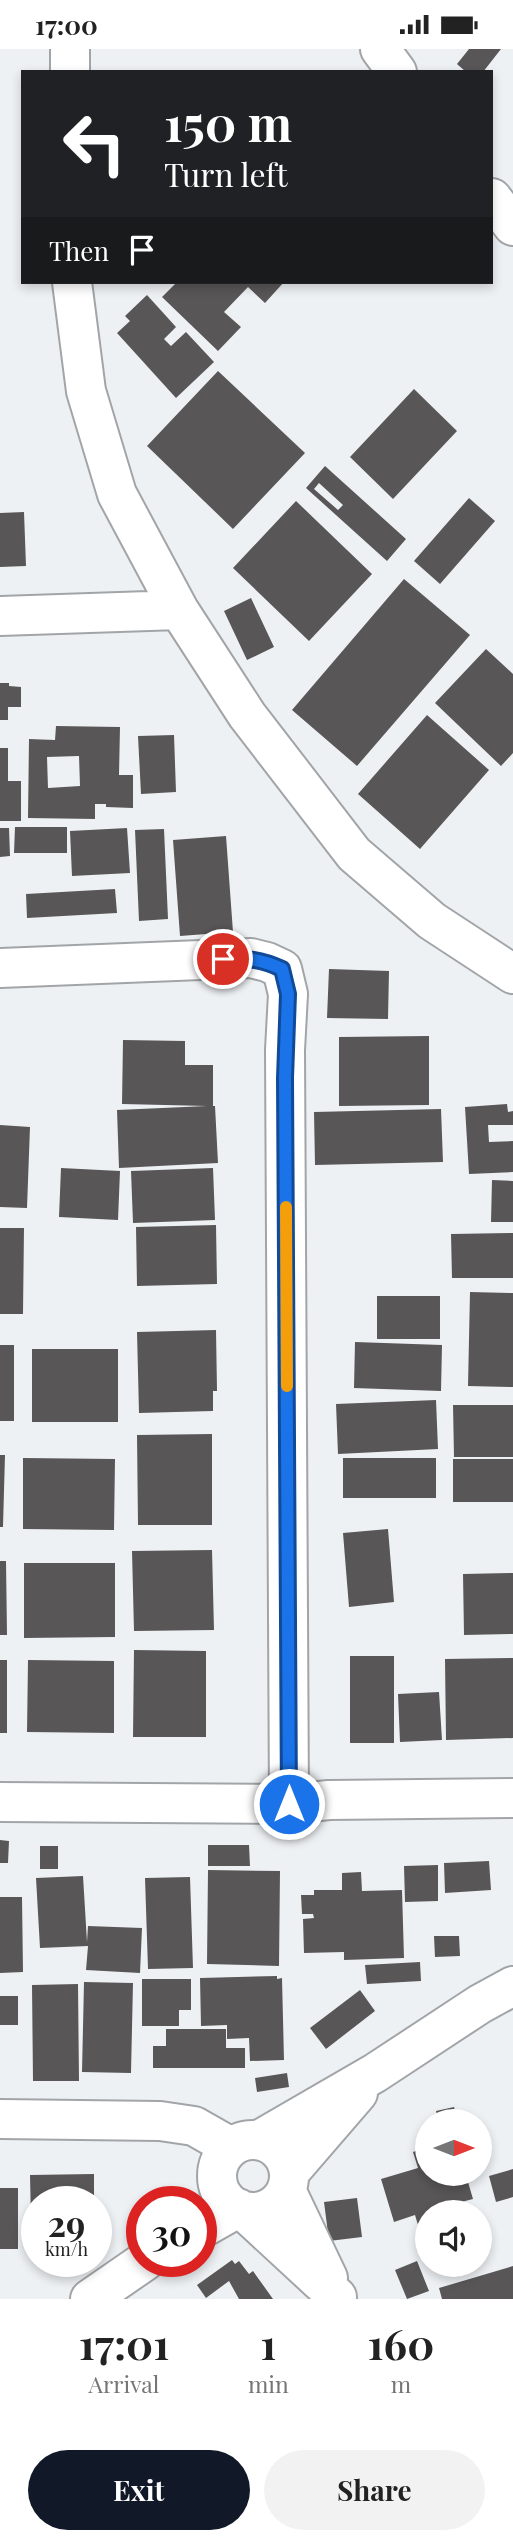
<!DOCTYPE html>
<style>
body{margin:0;font-family:"Playfair Display",serif;background:#f2f2f2;color:#222;height:100vh;display:flex;flex-direction:column;font-size:26px;white-space:nowrap}
*{box-sizing:border-box;margin:0}
p{font-size:23px;color:#767676}
.icon{flex:none;width:38px;height:38px;fill:none;stroke:currentColor;stroke-width:2;stroke-linecap:round;stroke-linejoin:round}
.map{position:relative;height:2250px;overflow:hidden}
.side{display:flex;flex-direction:column;background:#fff;flex:1}
.side>*{flex:none}
.top-card{position:absolute;left:21px;top:21px;width:472px;height:214px;border-radius:0px;box-shadow:0 4px 10px #0003;background:#202124;color:#fff;overflow:hidden}
.needle{width:46px;rotate:90deg}
.fabs{position:absolute;left:415px;top:2060px;display:grid;gap:14px}
.fabs a{display:grid;place-items:center;width:77px;height:77px;border-radius:50%;background:#fff;box-shadow:0 4px 10px #0003;font-size:35px}
.speed{position:absolute;left:21px;top:2137px;display:flex;gap:14px;font-size:35px;font-weight:700;text-align:center}
.speed>*{display:grid;place-content:center;width:91px;height:91px;border-radius:50%;background:#fff;box-shadow:0 4px 10px #0003;line-height:1}
.speed small{font-size:18px;font-weight:400}
.speed .limit{border:10px solid #d22;background:#fff;color:#111}
.pin{position:absolute;display:grid;place-items:center;width:60px;height:60px;color:#fff;margin:-30px;border:4px solid #fff;border-radius:50%;box-shadow:0 2px 7px #0007}
.me{position:absolute;width:77px;margin:-38px;rotate:0deg;stroke-linejoin:round;filter:drop-shadow(0 0 5px #0008)}
.turn{display:flex;align-items:center;gap:24px;height:147px;padding:0 28px;font-size:32px}
.turn .icon{width:91px;height:91px;stroke-width:2.5}
.turn b{display:block;font-size:49px;line-height:60px}
.then{display:flex;align-items:center;height:66px;padding:0 28px;background:#0003;gap:14px;font-size:26px}
.eta{display:flex;justify-content:space-evenly;align-items:center;height:119px;text-align:center}
.eta b{font-size:42px;font-weight:700;line-height:49px}
.cta{display:flex;gap:14px;margin-top:auto;padding:14px 28px}
.cta a{flex:1;height:80px;border-radius:42px;background:#111827;color:#fff;font-size:28px;font-weight:700;line-height:80px;text-align:center}
.cta a+a{background:#f2f2f2;color:#222}
.status{display:flex;justify-content:space-between;align-items:center;height:49px;padding:0 35px;background:#fff;direction:ltr}
.status svg{height:19px;fill:currentColor}
.map>svg:first-child{display:block}
</style>
<div class="status"><b>17:00</b><svg viewBox="0 0 49 12"><path d="M0 12V9h3v3zM5 12V6h3v6zM10 12V3h3v9zM15 12V0h3v12zM26 1h20v11H26zM47 4h2v5h-2z"/></svg></div>
<div class="map">
<svg width="513" height="2250" viewBox="0 0 513 2250">
<rect width="100%" height="100%" fill="#eef1f4"/>
<path fill="#595657" fill-rule="evenodd" d="M 469,0 L 501,0 L 483,23 L 466,23 L 457,15 Z
M 177,233 L 284,233 L 265,254 L 248,238 L 224,263 L 241,278 L 218,302 L 162,248 Z
M 147,246 L 176,278 L 164,290 L 171,297 L 186,283 L 214,313 L 176,349 L 117,284 L 130,272 L 125,267 Z
M 218,322 L 305,404 L 233,480 L 147,397 Z
M 414,340 L 457,382 L 393,450 L 350,408 Z
M 325,417 L 406,490 L 387,512 L 306,439 ZM 319,434 L 343,456 L 338,461 L 314,440 Z
M 469,449 L 495,472 L 440,535 L 414,512 Z
M 296,452 L 372,525 L 309,592 L 233,519 Z
M 24,463 L 26,517 L 0,518 L 0,464 Z
M 404,530 L 470,586 L 357,717 L 292,661 Z
M 251,549 L 274,598 L 247,611 L 224,562 Z
M 486,600 L 513,625 L 513,704 L 501,717 L 435,654 Z
M 0,634 L 9,634 L 9,637 L 21,638 L 21,658 L 8,658 L 8,671 L 0,671 Z
M 427,666 L 489,721 L 420,800 L 358,745 Z
M 56,677 L 120,678 L 119,726 L 133,726 L 133,759 L 106,758 L 106,755 L 95,755 L 95,770 L 28,769 L 29,690 L 55,691 ZM 79,707 L 80,737 L 48,739 L 47,708 Z
M 174,686 L 176,743 L 141,745 L 138,687 Z
M 0,699 L 8,699 L 8,732 L 21,732 L 21,772 L 0,772 Z
M 15,778 L 67,778 L 67,804 L 14,804 Z
M 0,779 L 9,779 L 10,807 L 0,808 Z
M 127,779 L 130,824 L 72,827 L 70,782 Z
M 164,780 L 168,870 L 139,872 L 135,781 Z
M 226,787 L 233,883 L 180,887 L 173,791 Z
M 115,840 L 117,864 L 27,869 L 26,845 Z
M 329,920 L 389,922 L 388,970 L 327,969 Z
M 429,987 L 429,1056 L 339,1057 L 339,988 Z
M 123,991 L 185,992 L 185,1016 L 213,1016 L 213,1057 L 215,1057 L 218,1114 L 119,1119 L 117,1061 L 207,1057 L 122,1055 Z
M 507,1055 L 508,1063 L 513,1062 L 513,1076 L 488,1076 L 489,1093 L 513,1092 L 513,1123 L 469,1125 L 465,1058 Z
M 441,1060 L 443,1113 L 315,1116 L 314,1063 Z
M 0,1076 L 30,1078 L 27,1159 L 0,1158 Z
M 61,1119 L 120,1122 L 118,1171 L 59,1168 Z
M 213,1119 L 215,1171 L 133,1174 L 131,1122 Z
M 492,1131 L 513,1132 L 513,1173 L 491,1173 Z
M 216,1176 L 217,1235 L 137,1237 L 136,1178 Z
M 0,1179 L 24,1179 L 23,1265 L 0,1265 Z
M 513,1184 L 513,1229 L 452,1229 L 451,1185 Z
M 470,1243 L 513,1244 L 513,1338 L 468,1337 Z
M 377,1247 L 440,1247 L 440,1290 L 377,1290 Z
M 216,1281 L 217,1342 L 213,1342 L 213,1362 L 139,1364 L 137,1283 Z
M 355,1293 L 442,1296 L 441,1342 L 354,1339 Z
M 0,1296 L 14,1296 L 14,1372 L 0,1372 Z
M 32,1300 L 118,1300 L 118,1373 L 32,1373 Z
M 436,1351 L 438,1400 L 338,1405 L 336,1355 Z
M 453,1356 L 513,1356 L 513,1408 L 454,1408 Z
M 212,1385 L 212,1476 L 138,1476 L 137,1386 Z
M 0,1406 L 5,1406 L 3,1478 L 0,1478 Z
M 23,1409 L 115,1410 L 114,1481 L 23,1480 Z
M 343,1409 L 436,1409 L 436,1449 L 343,1449 Z
M 453,1410 L 513,1410 L 513,1453 L 453,1453 Z
M 388,1480 L 394,1553 L 349,1558 L 343,1484 Z
M 212,1501 L 214,1581 L 134,1582 L 132,1502 Z
M 0,1512 L 6,1512 L 7,1586 L 0,1586 Z
M 24,1514 L 115,1514 L 115,1588 L 24,1589 Z
M 513,1524 L 513,1585 L 464,1586 L 463,1525 Z
M 134,1601 L 206,1602 L 206,1688 L 133,1688 Z
M 350,1607 L 394,1607 L 394,1694 L 350,1694 Z
M 513,1609 L 513,1689 L 446,1691 L 445,1610 Z
M 0,1611 L 7,1611 L 7,1684 L 0,1684 Z
M 28,1611 L 114,1612 L 114,1684 L 27,1683 Z
M 439,1643 L 442,1691 L 400,1693 L 398,1645 Z
M 0,1791 L 9,1792 L 8,1814 L 0,1814 Z
M 208,1796 L 249,1796 L 250,1817 L 208,1817 Z
M 40,1797 L 58,1797 L 58,1820 L 40,1820 Z
M 489,1812 L 491,1841 L 445,1844 L 444,1814 Z
M 438,1816 L 438,1852 L 405,1853 L 404,1817 Z
M 208,1821 L 280,1822 L 279,1917 L 207,1915 Z
M 361,1823 L 362,1842 L 402,1841 L 404,1909 L 344,1911 L 344,1903 L 304,1904 L 303,1870 L 314,1869 L 313,1865 L 302,1865 L 301,1846 L 314,1846 L 314,1841 L 342,1841 L 342,1824 Z
M 83,1827 L 87,1893 L 88,1877 L 142,1879 L 140,1924 L 86,1921 L 88,1897 L 40,1899 L 36,1829 Z
M 190,1828 L 193,1919 L 148,1920 L 145,1829 Z
M 0,1848 L 22,1848 L 23,1923 L 0,1924 Z
M 434,1887 L 459,1887 L 460,1907 L 435,1908 Z
M 420,1913 L 421,1932 L 367,1935 L 365,1916 Z
M 277,1927 L 277,1930 L 282,1929 L 284,2011 L 250,2012 L 249,1989 L 227,1990 L 227,1976 L 201,1977 L 200,1929 Z
M 142,1930 L 191,1930 L 191,1961 L 179,1961 L 179,1977 L 142,1977 Z
M 84,1933 L 133,1934 L 131,2024 L 82,2023 Z
M 78,1935 L 79,2032 L 33,2032 L 32,1936 Z
M 360,1941 L 375,1962 L 326,2000 L 310,1979 Z
M 0,1947 L 18,1947 L 18,1976 L 0,1976 Z
M 166,1980 L 226,1980 L 226,1999 L 245,1999 L 245,2019 L 153,2019 L 153,1997 L 166,1997 Z
M 287,2024 L 289,2038 L 257,2043 L 255,2029 Z
M 454,2058 L 458,2072 L 439,2072 L 436,2062 Z
M 427,2098 L 427,2124 L 469,2124 L 471,2132 L 468,2133 L 473,2150 L 442,2158 L 444,2163 L 427,2163 L 427,2173 L 418,2176 L 415,2166 L 394,2173 L 381,2130 L 418,2119 L 413,2103 Z
M 513,2120 L 513,2148 L 496,2153 L 489,2127 Z
M 94,2125 L 94,2152 L 37,2152 L 37,2173 L 31,2173 L 30,2126 Z
M 0,2139 L 18,2139 L 18,2200 L 0,2200 Z
M 357,2149 L 362,2188 L 329,2192 L 324,2153 Z
M 232,2211 L 235,2215 L 239,2212 L 249,2225 L 253,2222 L 273,2250 L 239,2250 L 229,2232 L 206,2249 L 197,2236 Z
M 417,2212 L 429,2242 L 407,2250 L 395,2221 Z
M 513,2217 L 513,2250 L 442,2250 L 439,2239 Z"/>
<g fill="none" stroke-linecap="round" stroke-linejoin="round">
<defs>
<path id="street" d="M 70,0 L 70,23
M 380,0 L 397,23
M 492,149 L 513,177
M 72,233 L 86,342 L 117,445 L 179,561 L 247,666 L 354,805 L 432,872 L 513,925
M 0,567 L 179,561
M 0,919 L 251,909 L 267,913 L 282,920 L 288,945 L 285,1001 L 289,1755
M 0,1753 L 289,1755 L 329,1751 L 513,1749
M 0,2070 L 160,2072 L 194,2077 L 231,2098
M 259,2091 L 375,2024 L 480,1955 L 513,1937
M217 2127a36 36 0 1 1 72 0a36 36 0 1 1-72 0Z
M 289,2124 L 358,2044
M 286,2141 L 328,2229
M 244,2162 L 337,2248
M 201,2180 L 238,2159
M 90,2250 L 145,2212"/>
</defs>
<use href="#street" stroke="#a2a5a8" stroke-width="42"/>
<use href="#street" stroke="#fff" stroke-width="38"/>
</g>
<g fill="none" stroke-linecap="round" stroke-linejoin="round">
<defs>
<path id="route" d="M 223,910 C 246,909 261,910 282,920 L 288,945 L 285,1029 L 289,1755"/>
</defs>
<use href="#route" stroke="#114b97" stroke-width="18"/>
<use href="#route" stroke="#1a73e8" stroke-width="12"/>
<path stroke="#f59e0b" stroke-width="12" d="M 286,1158 L 287,1337"/>
</g>
</svg>
<div class="fabs">
<a><svg class="needle" viewBox="-14 -14 28 28"><path d="M0-13l5 13h-10z" fill="#e53935"/><path d="M0 13l5-13h-10z" fill="#767676"/></svg></a>
<a><svg class="icon" aria-label="sound" viewBox="0 0 24 24"><path d="M4 9h4l5-4v14l-5-4H4zM17 9q2 3 0 6"/></svg></a>
</div>
<div class="speed"><div>29<small>km/h</small></div><div class="limit">30</div></div>
<div class="pin" style="left:223px;top:910px;background:#d93025"><svg class="icon" aria-label="arrive" viewBox="0 0 24 24"><path d="M6 21V4h12l-3 4 3 4H6"/></svg></div>
<svg class="me" style="left:289px;top:1755px" viewBox="-20 -20 40 40"><circle r="17" fill="#1a73e8" stroke="#fff" stroke-width="3"/><path d="M0-11L8 9 0 5-8 9z" fill="#fff"/></svg>
<div class="top-card">
<div class="turn"><svg class="icon" aria-label="left" viewBox="0 0 24 24"><path d="M17 20v-9H6M10 6l-5 5 5 5"/></svg><div><b>150 m</b>Turn left</div></div>
<div class="then">Then<svg class="icon" aria-label="arrive" viewBox="0 0 24 24"><path d="M6 21V4h12l-3 4 3 4H6"/></svg></div>
</div>
</div>
<section class="side">
<div class="eta">
<div><b>17:01</b><p>Arrival</p></div>
<div><b>1</b><p>min</p></div>
<div><b>160</b><p>m</p></div>
</div>
<div class="cta"><a>Exit</a><a>Share</a></div>
</section>
